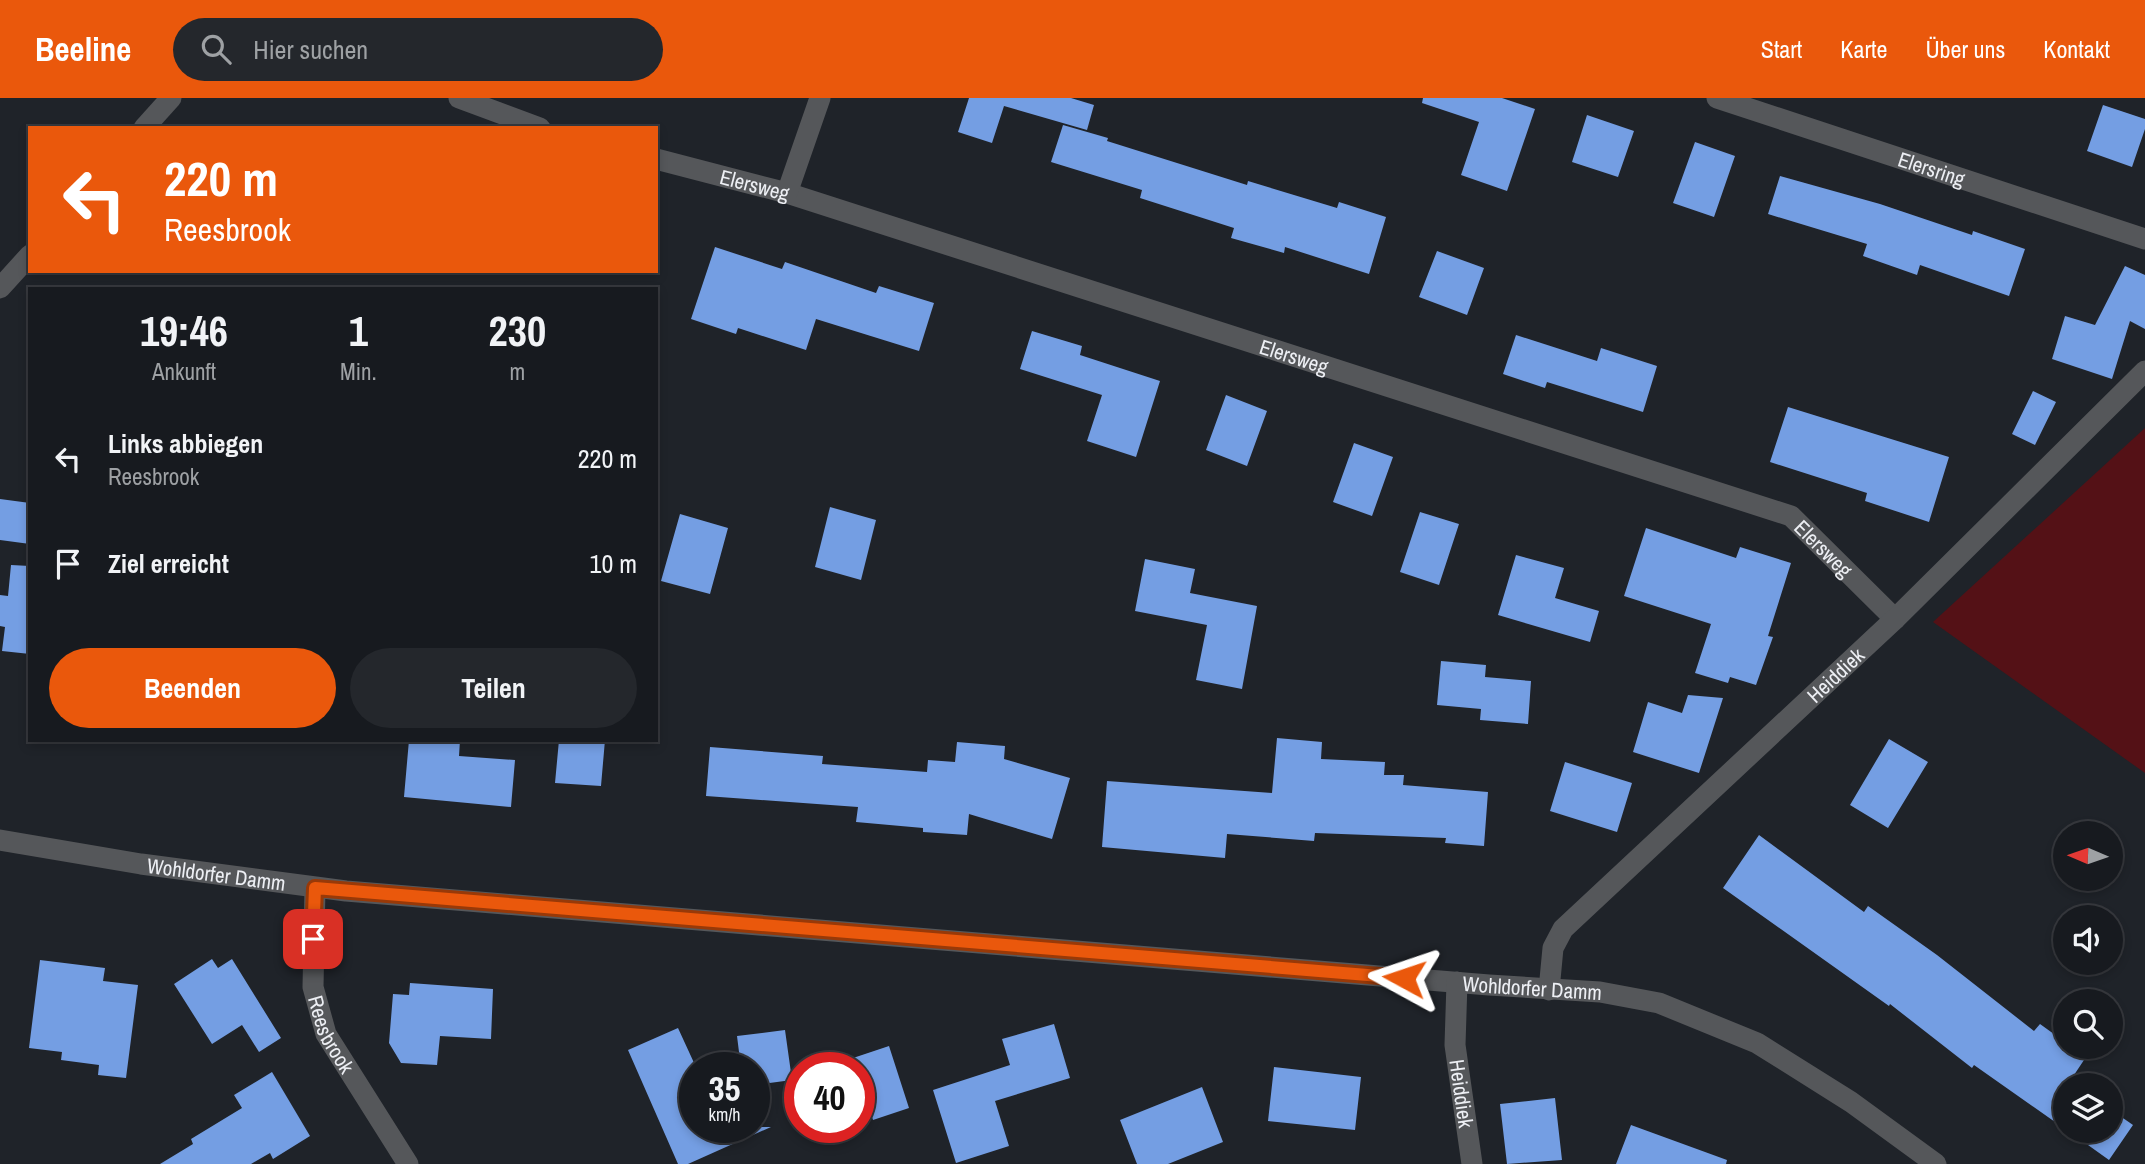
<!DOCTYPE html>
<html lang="de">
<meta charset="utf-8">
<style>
body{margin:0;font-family:"Archivo Narrow",sans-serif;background:#24272c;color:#f1f3f6;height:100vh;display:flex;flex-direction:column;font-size:26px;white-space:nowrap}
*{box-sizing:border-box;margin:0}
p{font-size:23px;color:#9ea1a4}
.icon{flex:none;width:38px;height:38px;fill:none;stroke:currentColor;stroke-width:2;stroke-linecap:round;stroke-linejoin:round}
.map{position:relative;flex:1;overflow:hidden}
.panel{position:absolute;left:28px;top:189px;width:630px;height:455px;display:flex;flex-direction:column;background:#171a1f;border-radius:0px;box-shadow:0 4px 10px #0003,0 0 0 2px #36383d}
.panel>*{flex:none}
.banner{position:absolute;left:28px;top:28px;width:630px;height:147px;border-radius:0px;box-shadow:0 4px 10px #0003,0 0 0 2px #36383d;background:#ea580c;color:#fff;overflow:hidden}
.needle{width:46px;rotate:272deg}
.tools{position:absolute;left:2053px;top:723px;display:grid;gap:14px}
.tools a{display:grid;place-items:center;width:70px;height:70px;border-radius:50%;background:#171a1f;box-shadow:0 4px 10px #0003,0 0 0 2px #36383d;font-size:35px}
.speed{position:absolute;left:679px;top:954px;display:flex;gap:14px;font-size:35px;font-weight:700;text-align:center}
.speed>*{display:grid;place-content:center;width:91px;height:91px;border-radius:50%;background:#171a1f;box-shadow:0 4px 10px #0003,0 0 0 2px #36383d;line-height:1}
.speed small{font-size:18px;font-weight:400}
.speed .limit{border:10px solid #d22;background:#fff;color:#111}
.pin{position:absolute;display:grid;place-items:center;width:60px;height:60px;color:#fff;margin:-30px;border-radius:14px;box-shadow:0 4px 10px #0006}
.me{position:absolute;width:77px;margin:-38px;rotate:275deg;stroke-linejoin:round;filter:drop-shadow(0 0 5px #0008)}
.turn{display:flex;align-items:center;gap:24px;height:147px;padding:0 21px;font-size:32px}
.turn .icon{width:91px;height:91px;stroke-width:2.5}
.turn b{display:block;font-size:49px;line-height:60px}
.eta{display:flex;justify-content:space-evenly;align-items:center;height:119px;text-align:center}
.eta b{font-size:42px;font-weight:700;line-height:49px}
.primary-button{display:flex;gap:14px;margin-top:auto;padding:14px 21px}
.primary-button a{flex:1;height:80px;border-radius:42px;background:#ea580c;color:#fff;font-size:28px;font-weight:700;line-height:80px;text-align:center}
.primary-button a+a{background:#24272c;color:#f1f3f6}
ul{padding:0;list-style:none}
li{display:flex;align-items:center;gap:21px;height:105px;padding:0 21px}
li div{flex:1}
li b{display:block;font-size:26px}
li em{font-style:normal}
header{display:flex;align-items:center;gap:42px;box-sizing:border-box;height:98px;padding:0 35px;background:#ea580c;color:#fff}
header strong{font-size:33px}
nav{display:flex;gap:38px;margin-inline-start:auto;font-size:24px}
.search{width:490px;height:63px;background:#24272c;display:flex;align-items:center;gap:18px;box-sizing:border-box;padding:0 24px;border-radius:38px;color:#9ea1a4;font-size:26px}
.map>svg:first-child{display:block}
</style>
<header>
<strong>Beeline</strong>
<div class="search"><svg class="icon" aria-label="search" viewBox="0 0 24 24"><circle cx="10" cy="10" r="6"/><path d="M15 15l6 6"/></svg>Hier suchen</div>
<nav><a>Start</a><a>Karte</a><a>Über uns</a><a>Kontakt</a></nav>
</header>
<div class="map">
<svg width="2145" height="1066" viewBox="0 0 2145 1066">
<rect width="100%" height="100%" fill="#1f2329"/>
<path fill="#541116" d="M 2145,330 L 2145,675 L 1933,524 Z"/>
<path fill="#749ee3" d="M 969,0 L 1071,0 L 1094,7 L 1087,32 L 1004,8 L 992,45 L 958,34 Z
M 1423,0 L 1502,0 L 1535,11 L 1507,93 L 1461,77 L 1479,24 L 1422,5 Z
M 2103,7 L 2145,21 L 2145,31 L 2132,69 L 2087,53 Z
M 1587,17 L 1634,33 L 1618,79 L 1572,64 Z
M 1063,27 L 1108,40 L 1107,43 L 1247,87 L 1248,83 L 1337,110 L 1339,104 L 1386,119 L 1369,176 L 1285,149 L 1284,155 L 1231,140 L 1234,130 L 1140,100 L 1142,92 L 1051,64 Z
M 1695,44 L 1735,58 L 1714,119 L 1673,105 Z
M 1780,78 L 1880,106 L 1972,137 L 1973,133 L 2025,151 L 2009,198 L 1920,167 L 1917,177 L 1863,158 L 1867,146 L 1768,116 Z
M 715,149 L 782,171 L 785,164 L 876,195 L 879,188 L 934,205 L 919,253 L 816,221 L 806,252 L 738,230 L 736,236 L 691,221 Z
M 1437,153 L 1484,170 L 1467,217 L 1419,199 Z
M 2125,168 L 2145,177 L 2145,231 L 2130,223 L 2112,281 L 2052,261 L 2065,218 L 2095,227 Z
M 1032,233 L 1082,248 L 1080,257 L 1160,283 L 1136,359 L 1087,343 L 1102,297 L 1020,271 Z
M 1516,237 L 1597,263 L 1601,250 L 1657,268 L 1643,314 L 1547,284 L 1545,290 L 1503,276 Z
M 2033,293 L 2056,304 L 2035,347 L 2012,336 Z
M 1226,297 L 1267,313 L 1247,368 L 1206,352 Z
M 1788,309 L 1949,359 L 1929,424 L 1865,403 L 1867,395 L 1770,364 Z
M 1354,345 L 1393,359 L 1372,418 L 1333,404 Z
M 0,401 L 30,405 L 30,446 L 0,442 Z
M 830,409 L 876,422 L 861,482 L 815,469 Z
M 1420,414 L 1459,426 L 1439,487 L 1400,474 Z
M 680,416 L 728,430 L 710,496 L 661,483 Z
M 1646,430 L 1736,460 L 1740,449 L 1791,465 L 1768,538 L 1773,539 L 1756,587 L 1730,579 L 1728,585 L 1695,575 L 1711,526 L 1624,498 Z
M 1516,457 L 1564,470 L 1555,500 L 1599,513 L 1590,544 L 1498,517 Z
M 1145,461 L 1195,471 L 1190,495 L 1257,508 L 1242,591 L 1196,582 L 1207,527 L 1135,513 Z
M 11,467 L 30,468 L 30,556 L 2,553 L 5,529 L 0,528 L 0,497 L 8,498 Z
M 1441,563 L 1486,567 L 1485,579 L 1531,583 L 1528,626 L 1480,622 L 1481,611 L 1437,607 Z
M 1688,597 L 1723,600 L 1699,675 L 1633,654 L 1648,604 L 1682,615 Z
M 1277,640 L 1322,644 L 1321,661 L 1385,664 L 1384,677 L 1404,677 L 1403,687 L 1488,694 L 1484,748 L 1445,745 L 1446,740 L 1315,735 L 1314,743 L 1227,736 L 1225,760 L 1102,749 L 1107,683 L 1272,695 Z
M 1889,641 L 1928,664 L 1888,730 L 1850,707 Z
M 409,642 L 460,642 L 459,658 L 515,662 L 511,709 L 404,699 Z
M 559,642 L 605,642 L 601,688 L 555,685 Z
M 957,644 L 1005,648 L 1004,661 L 1070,680 L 1052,741 L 969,716 L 967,737 L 923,734 L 923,730 L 856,724 L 858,709 L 706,698 L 710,649 L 823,658 L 822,666 L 927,674 L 928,662 L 955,664 Z
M 1565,664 L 1632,685 L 1617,734 L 1550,713 Z
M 1759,737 L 1864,814 L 1868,808 L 1937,857 L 2034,933 L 2040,926 L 2065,944 L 2065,948 L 2071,948 L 2086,959 L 2070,983 L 2076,987 L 2065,987 L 2065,1031 L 1974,967 L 1972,970 L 1890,906 L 1889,908 L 1723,790 Z
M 212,861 L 218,870 L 232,861 L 281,940 L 259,954 L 242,927 L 212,946 L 174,886 Z
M 40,862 L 105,870 L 103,883 L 138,887 L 126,980 L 98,977 L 99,967 L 61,962 L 62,954 L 29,950 Z
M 410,885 L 493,891 L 491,941 L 440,938 L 437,967 L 401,965 L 389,945 L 393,896 L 409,897 Z
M 1054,926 L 1070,980 L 995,1003 L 1009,1048 L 956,1065 L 933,992 L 1010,967 L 1002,941 Z
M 678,930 L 695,967 L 695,1029 L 771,1029 L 688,1066 L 678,1066 L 628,952 Z
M 785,932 L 792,982 L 754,987 L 754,970 L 741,970 L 737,938 Z
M 889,948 L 909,1010 L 873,1022 L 859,980 L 859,970 L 856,970 L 853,960 Z
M 1274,969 L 1361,979 L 1355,1032 L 1268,1023 Z
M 272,974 L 310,1038 L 273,1061 L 270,1055 L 251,1066 L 160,1066 L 193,1046 L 191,1041 L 242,1010 L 234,997 Z
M 1202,989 L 1223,1044 L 1168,1066 L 1137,1066 L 1120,1022 Z
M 1555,1000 L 1562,1062 L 1507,1066 L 1500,1006 Z
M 2110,1011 L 2133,1027 L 2109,1062 L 2067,1032 L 2110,1032 Z
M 1631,1027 L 1727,1062 L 1726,1066 L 1616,1066 Z"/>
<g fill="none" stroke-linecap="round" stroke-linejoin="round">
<g stroke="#55575a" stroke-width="21">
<path d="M 459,0 L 540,30"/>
<path id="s1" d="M 1717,0 L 2145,141"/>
<path d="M 144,30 L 171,0"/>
<path id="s2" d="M 656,61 L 787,95 L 1791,418 L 1895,521"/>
<path d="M 787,95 L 820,0"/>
<path d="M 0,190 L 30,157"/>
<path id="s3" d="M 0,742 L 141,766 L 346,793 L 1489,887 L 1600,894 L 1659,905 L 1757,945 L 1851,1004 L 1936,1066"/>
<path id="s4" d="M 315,790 L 313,889 L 326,936 L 408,1066"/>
<path id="s5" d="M 1457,884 L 1455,947 L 1472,1066"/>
<path id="s6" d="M 1549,892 L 1553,850 L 1563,831 L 1895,521 L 2145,273"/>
</g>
</g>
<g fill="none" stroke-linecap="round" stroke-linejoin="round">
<defs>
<path id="route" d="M 313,841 L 315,790 L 1404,880"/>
</defs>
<use href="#route" stroke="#983908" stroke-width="18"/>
<use href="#route" stroke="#ea580c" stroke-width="12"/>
</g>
<g text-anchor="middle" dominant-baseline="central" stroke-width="7" stroke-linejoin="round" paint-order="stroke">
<g font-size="21" fill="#edeff4" stroke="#1f2329">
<text stroke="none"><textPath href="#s1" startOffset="226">Elersring</textPath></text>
<text stroke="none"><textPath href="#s2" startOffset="102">Elersweg</textPath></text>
<text stroke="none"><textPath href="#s2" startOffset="668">Elersweg</textPath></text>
<text stroke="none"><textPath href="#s2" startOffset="1236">Elersweg</textPath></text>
<text stroke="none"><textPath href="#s6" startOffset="436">Heiddiek</textPath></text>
<text stroke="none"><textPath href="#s3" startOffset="219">Wohldorfer Damm</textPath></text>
<text stroke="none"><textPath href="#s3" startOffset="1540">Wohldorfer Damm</textPath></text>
<text stroke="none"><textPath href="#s4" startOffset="150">Reesbrook</textPath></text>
<text stroke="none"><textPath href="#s5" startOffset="112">Heiddiek</textPath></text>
</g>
</g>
</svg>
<div class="tools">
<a><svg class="needle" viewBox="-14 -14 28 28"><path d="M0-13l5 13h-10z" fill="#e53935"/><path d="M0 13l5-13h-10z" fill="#9ea1a4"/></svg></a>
<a><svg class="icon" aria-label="sound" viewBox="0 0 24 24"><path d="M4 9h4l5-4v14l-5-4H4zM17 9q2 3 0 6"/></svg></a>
<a><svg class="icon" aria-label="search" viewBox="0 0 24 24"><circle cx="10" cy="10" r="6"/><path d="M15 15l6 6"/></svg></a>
<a><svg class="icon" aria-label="layers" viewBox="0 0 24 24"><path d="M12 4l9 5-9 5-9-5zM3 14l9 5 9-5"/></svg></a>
</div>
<div class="speed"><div>35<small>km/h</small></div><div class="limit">40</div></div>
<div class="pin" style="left:313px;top:841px;background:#d93025"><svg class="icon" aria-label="arrive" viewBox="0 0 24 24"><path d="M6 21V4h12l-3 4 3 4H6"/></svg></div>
<svg class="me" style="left:1404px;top:880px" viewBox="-20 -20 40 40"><path d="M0-17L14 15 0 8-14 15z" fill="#ea580c" stroke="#fff" stroke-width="4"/></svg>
<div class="banner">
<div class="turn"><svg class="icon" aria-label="left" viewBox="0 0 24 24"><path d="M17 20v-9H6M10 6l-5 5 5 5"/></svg><div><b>220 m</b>Reesbrook</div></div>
</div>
<section class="panel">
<div class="eta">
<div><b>19:46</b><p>Ankunft</p></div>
<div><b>1</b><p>Min.</p></div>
<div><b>230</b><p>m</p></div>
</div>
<ul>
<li><svg class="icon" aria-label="left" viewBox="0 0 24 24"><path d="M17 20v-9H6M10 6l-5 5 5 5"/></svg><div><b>Links abbiegen</b><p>Reesbrook</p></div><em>220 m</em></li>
<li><svg class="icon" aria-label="arrive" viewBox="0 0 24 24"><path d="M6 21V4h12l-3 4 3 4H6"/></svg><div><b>Ziel erreicht</b></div><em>10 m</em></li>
</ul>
<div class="primary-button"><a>Beenden</a><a>Teilen</a></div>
</section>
</div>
